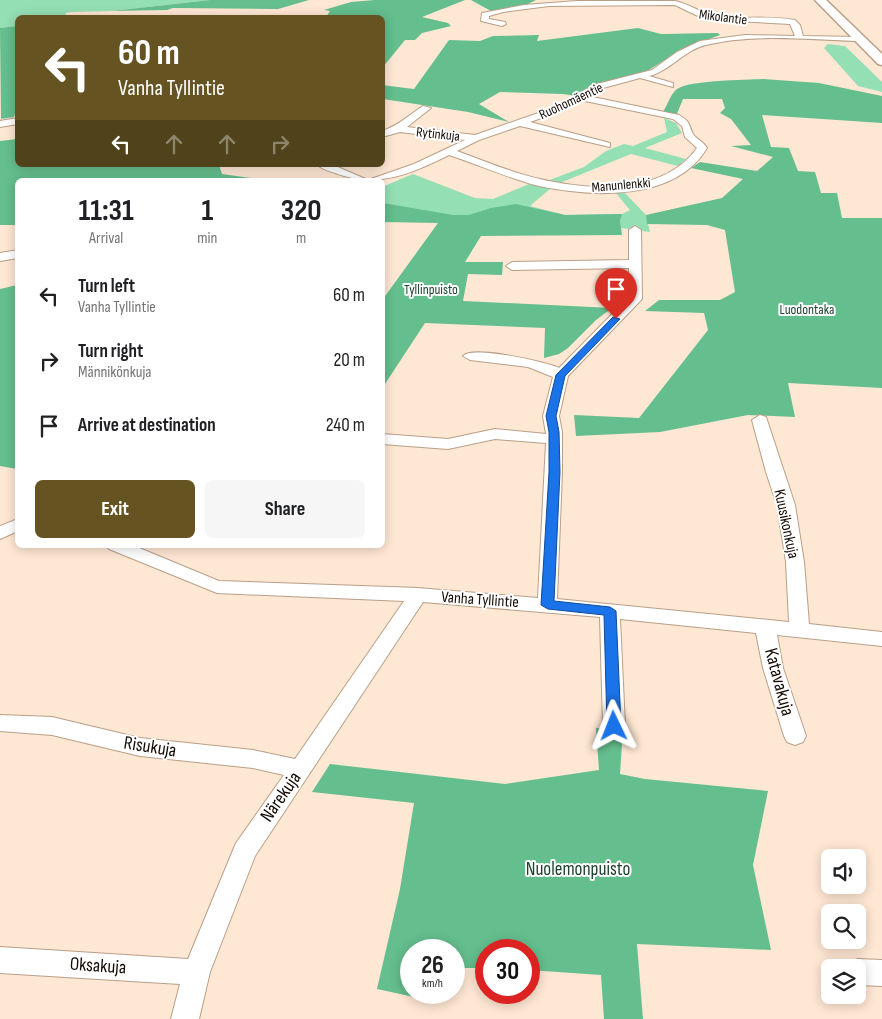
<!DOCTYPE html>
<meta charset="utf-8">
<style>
body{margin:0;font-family:"Sofia Sans Condensed",sans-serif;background:#f6f6f6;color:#202124;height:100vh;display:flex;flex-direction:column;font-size:19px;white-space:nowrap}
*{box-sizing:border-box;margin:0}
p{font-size:16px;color:#757577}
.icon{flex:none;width:28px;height:28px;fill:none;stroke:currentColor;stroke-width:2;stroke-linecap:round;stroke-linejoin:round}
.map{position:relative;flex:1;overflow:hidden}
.panel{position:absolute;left:15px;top:178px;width:370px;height:370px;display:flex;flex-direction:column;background:#fff;border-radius:8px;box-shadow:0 2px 12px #0003}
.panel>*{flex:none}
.banner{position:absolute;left:15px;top:15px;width:370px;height:152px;border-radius:8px;box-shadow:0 2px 12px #0003;background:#655422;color:#fff;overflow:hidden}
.fabs{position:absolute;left:821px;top:849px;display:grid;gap:10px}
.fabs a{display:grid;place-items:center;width:45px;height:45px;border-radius:8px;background:#fff;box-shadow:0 2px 12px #0003;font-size:25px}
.speed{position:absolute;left:400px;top:939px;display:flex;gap:10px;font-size:25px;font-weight:700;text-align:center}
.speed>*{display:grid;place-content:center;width:65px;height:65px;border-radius:50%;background:#fff;box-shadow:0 2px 12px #0003;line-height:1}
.speed small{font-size:12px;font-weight:400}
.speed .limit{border:8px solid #d22;background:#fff;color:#111}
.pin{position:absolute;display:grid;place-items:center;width:42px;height:42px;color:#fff;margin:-51px -21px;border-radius:50% 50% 50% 0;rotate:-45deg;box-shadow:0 0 5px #0007}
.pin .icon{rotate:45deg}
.me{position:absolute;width:55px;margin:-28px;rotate:358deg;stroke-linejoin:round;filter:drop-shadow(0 0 4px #0008)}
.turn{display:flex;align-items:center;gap:18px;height:105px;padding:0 20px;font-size:22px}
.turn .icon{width:65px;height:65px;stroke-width:2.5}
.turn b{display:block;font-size:35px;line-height:42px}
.lanes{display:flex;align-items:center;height:48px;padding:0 20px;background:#0003;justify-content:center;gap:25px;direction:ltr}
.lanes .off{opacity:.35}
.eta{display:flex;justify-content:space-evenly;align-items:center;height:85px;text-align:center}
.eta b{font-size:30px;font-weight:700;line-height:35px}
.cta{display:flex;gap:10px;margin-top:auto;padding:10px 20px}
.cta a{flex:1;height:58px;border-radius:8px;background:#655422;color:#fff;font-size:20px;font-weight:700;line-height:58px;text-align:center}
.cta a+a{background:#f6f6f6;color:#202124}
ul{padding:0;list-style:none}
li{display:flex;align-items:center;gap:15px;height:65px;padding:0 20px}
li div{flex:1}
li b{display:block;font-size:19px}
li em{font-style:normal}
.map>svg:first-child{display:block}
</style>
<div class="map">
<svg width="882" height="1019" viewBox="0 0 882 1019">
<rect width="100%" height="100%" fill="#fee7d3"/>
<path fill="#95dfb4" d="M 0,0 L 210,0 L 112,11 L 71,12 L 66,13 L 65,17 L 18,18 L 17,26 L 0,28 Z
M 828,44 L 845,46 L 882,82 L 882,92 L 858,86 L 824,48 Z
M 664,118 L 676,123 L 682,133 L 645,148 L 686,159 L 678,166 L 631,154 L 560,183 L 547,181 L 584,167 L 606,151 L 624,144 L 633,146 L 667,132 Z
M 413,174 L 475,198 L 493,199 L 529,184 L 551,188 L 530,206 L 565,215 L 622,214 L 630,210 L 615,192 L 623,191 L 646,215 L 650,232 L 621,228 L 620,220 L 383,222 L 382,187 Z"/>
<path fill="#64be8d" d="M 210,0 L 309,0 L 278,9 L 173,8 L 167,10 L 112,11 Z
M 375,0 L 465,0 L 422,17 L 448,23 L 451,26 L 422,33 L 415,40 L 405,40 L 383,67 L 382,18 L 326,17 L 330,11 L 324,10 L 351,2 Z
M 471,0 L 536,0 L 528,4 L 491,11 Z
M 17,26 L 17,106 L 14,117 L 1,119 L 0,28 Z
M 638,28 L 661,34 L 718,33 L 720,35 L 682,49 L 644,73 L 599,85 L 576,96 L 563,94 L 500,92 L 479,104 L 509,122 L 468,112 L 383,99 L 382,85 L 414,89 L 449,40 L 480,41 L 493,36 L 539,35 L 537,41 Z
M 763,79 L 819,83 L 882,96 L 882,123 L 762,115 L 771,147 L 789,148 L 798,171 L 815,172 L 821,193 L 837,193 L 842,218 L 882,218 L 882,388 L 788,383 L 795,417 L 748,415 L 660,432 L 576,436 L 574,415 L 639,418 L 708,330 L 704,313 L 645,311 L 659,300 L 720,300 L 735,292 L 725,230 L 707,225 L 647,224 L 646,215 L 722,198 L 743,179 L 691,168 L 700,162 L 757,171 L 773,157 L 731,146 L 751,145 L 731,119 L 720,113 L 725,108 L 722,99 L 683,99 L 676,116 L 663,112 C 667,106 671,93 677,89 C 690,80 746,80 763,79 Z
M 17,139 L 18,165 L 219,165 L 222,174 L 257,179 L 18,180 L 17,225 L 0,225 L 0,141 Z
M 383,203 L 453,215 L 469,215 L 491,208 L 516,204 L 565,215 L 622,214 L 620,220 L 622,235 L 481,236 L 465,262 L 503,262 L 502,275 L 468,274 L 463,301 L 612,308 L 596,320 L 568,348 L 559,354 L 544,358 L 545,328 L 425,323 L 383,387 L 383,299 L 438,223 L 383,222 Z
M 17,285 L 18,285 L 17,469 L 0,466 L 0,289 Z
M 596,728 L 623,729 L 620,774 L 645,779 L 768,791 L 753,865 L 771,950 L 637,944 L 643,1019 L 604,1019 L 601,975 L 529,970 L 529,950 L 486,950 L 486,968 L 454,968 L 454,950 L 411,950 L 411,992 L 415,993 L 414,997 L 377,989 L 400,889 L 414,803 L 312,792 L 330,764 L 505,784 L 599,770 Z"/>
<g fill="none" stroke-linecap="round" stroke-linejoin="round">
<defs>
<path id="minor" d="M 577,1 L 675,1 C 690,4 700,13 715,16 C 741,20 769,15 795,20 L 800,25 L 803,36 L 860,37 L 864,39 L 860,41 C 812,40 753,33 706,45 C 684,50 670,71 649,76 L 673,83 L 673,87 L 640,78 L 603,88 L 588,96 L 679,115 C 691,122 688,124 693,134 C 696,139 704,142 707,148 C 675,202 592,197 539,186 C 508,178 479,165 449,155 C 410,174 378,189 335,173 C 329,171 322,169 318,165 L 333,165 L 368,180 L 414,164 L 465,140 L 400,132 L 382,137 L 382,131 C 398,126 409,115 423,106 L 431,108 L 407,127 L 475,135 L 550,109 L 597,84 L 652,70 L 677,52 L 700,41 L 745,35 L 795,36 L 790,24 L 717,20 L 700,17 L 675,5 L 549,6 L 503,12 L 489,16 L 489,19 L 505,22 L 506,24 L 502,26 L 481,21 L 482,13 L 524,5 ZM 580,100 L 673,119 L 682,126 L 685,137 L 697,148 C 664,195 590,191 540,179 C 512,173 485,161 457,151 L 479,140 L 520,126 L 610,147 L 610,143 L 530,122 L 556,113 Z
M 18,118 L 18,124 L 0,127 L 0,121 Z
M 635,226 L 641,230 L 642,299 L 568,376 L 559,416 L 562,432 L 562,472 L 557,599 L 789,622 L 786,562 L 777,505 L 766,472 L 752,420 L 760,415 L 766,417 L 795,505 L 804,562 L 809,624 L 882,632 L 882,646 L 777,635 L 783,668 L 806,736 L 803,742 L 795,745 L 787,742 L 784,736 L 763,668 L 756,633 L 620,619 L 625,726 L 622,732 L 614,735 L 606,732 L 603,726 L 600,617 L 423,602 L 255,856 L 210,972 L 199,1019 L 171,1019 L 180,984 L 0,973 L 0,947 L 188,959 L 236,843 L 284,775 L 253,768 L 140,756 L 52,735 L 0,731 L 0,715 L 52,717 L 140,738 L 253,750 L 295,759 L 404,601 L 217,593 L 109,549 L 106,545 L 132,545 L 219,581 L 418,588 L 538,598 L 546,443 L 495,439 L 448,449 L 382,444 L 382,434 L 448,439 L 495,429 L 546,434 L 543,416 L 553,377 L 528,367 L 470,360 L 463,356 C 472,345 546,362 559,368 L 628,298 L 629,268 L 512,270 L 506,266 L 512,262 L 629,260 L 629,230 Z
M 18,250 L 18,258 L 0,261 L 0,253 Z
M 18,519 L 18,531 L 0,539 L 0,526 Z
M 858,959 L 882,960 L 882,986 L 858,985 L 858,968 L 846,968 L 848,963 Z"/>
<path id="highway" d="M 815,0 L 826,0 L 882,54 L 882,65 L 878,64 Z"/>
</defs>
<use href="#minor" stroke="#b99f87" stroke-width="2"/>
<use href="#highway" stroke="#b99f87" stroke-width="3"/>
<use href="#minor" fill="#fff" fill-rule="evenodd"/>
<use href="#highway" fill="#fff" fill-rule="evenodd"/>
</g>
<path fill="#1a73e8" stroke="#114b97" d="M 613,317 L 620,319 L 565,376 L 556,416 L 559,432 L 560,472 L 554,601 L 610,607 L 616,611 L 621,726 L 619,730 L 609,730 L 607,726 L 604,615 L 548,609 L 541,605 L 549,472 L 549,432 L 546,416 L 556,375 Z"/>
<g text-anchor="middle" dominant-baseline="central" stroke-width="4" stroke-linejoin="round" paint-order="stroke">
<g font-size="14" fill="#140b04" stroke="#fff">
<text transform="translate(723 17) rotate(7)">Mikolantie</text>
<text transform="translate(571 101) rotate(-25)">Ruohomäentie</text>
<text transform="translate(438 134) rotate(6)">Rytinkuja</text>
<text transform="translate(621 185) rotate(-5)">Manunlenkki</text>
</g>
<g font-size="14" fill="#1c432e" stroke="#fff">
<text x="431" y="289">Tyllinpuisto</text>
<text x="807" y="309">Luodontaka</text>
</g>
<g font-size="16" fill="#140b04" stroke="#fff">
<text transform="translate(786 524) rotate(78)">Kuusikonkuja</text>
<text transform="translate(480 600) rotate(4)">Vanha Tyllintie</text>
</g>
<g font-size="19" fill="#140b04" stroke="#fff">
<text transform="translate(779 682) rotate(75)">Katavakuja</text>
<text transform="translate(150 747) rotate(9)">Risukuja</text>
<text transform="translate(281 797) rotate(-55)">Närekuja</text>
<text transform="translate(98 966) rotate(4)">Oksakuja</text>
</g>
<g font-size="19" fill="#1c432e" stroke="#fff">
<text x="578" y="869">Nuolemonpuisto</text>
</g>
</g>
</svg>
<div class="fabs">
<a><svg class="icon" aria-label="sound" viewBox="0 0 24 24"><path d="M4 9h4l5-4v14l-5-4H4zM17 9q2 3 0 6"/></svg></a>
<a><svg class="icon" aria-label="search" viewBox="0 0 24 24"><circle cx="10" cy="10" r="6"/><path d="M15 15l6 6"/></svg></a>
<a><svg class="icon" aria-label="layers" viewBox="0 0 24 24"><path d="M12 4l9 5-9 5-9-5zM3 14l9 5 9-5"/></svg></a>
</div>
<div class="speed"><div>26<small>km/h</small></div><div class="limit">30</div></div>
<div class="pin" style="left:616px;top:319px;background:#d93025"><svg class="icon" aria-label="arrive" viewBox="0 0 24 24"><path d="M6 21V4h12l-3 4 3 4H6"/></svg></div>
<svg class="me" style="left:614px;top:726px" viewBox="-20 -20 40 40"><path d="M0-17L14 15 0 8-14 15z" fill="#1a73e8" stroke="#fff" stroke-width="4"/></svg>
<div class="banner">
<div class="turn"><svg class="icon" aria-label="left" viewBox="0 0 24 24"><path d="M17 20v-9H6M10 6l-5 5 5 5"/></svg><div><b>60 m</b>Vanha Tyllintie</div></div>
<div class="lanes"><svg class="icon" aria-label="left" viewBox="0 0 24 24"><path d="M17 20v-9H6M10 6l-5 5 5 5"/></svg><svg class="icon off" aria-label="ahead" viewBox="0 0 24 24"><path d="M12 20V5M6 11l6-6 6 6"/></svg><svg class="icon off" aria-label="ahead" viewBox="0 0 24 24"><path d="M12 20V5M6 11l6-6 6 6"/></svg><svg class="icon off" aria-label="right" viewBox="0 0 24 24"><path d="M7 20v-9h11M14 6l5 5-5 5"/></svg></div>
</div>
<section class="panel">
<div class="eta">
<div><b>11:31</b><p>Arrival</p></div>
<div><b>1</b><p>min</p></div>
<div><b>320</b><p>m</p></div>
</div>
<ul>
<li><svg class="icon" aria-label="left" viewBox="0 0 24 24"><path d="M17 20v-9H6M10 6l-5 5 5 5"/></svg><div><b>Turn left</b><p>Vanha Tyllintie</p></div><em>60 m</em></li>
<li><svg class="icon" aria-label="right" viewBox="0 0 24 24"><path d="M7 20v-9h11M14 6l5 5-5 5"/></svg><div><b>Turn right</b><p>Männikönkuja</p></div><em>20 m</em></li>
<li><svg class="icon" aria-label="arrive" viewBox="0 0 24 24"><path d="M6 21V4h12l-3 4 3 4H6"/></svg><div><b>Arrive at destination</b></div><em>240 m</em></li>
</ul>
<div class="cta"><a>Exit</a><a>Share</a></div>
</section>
</div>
